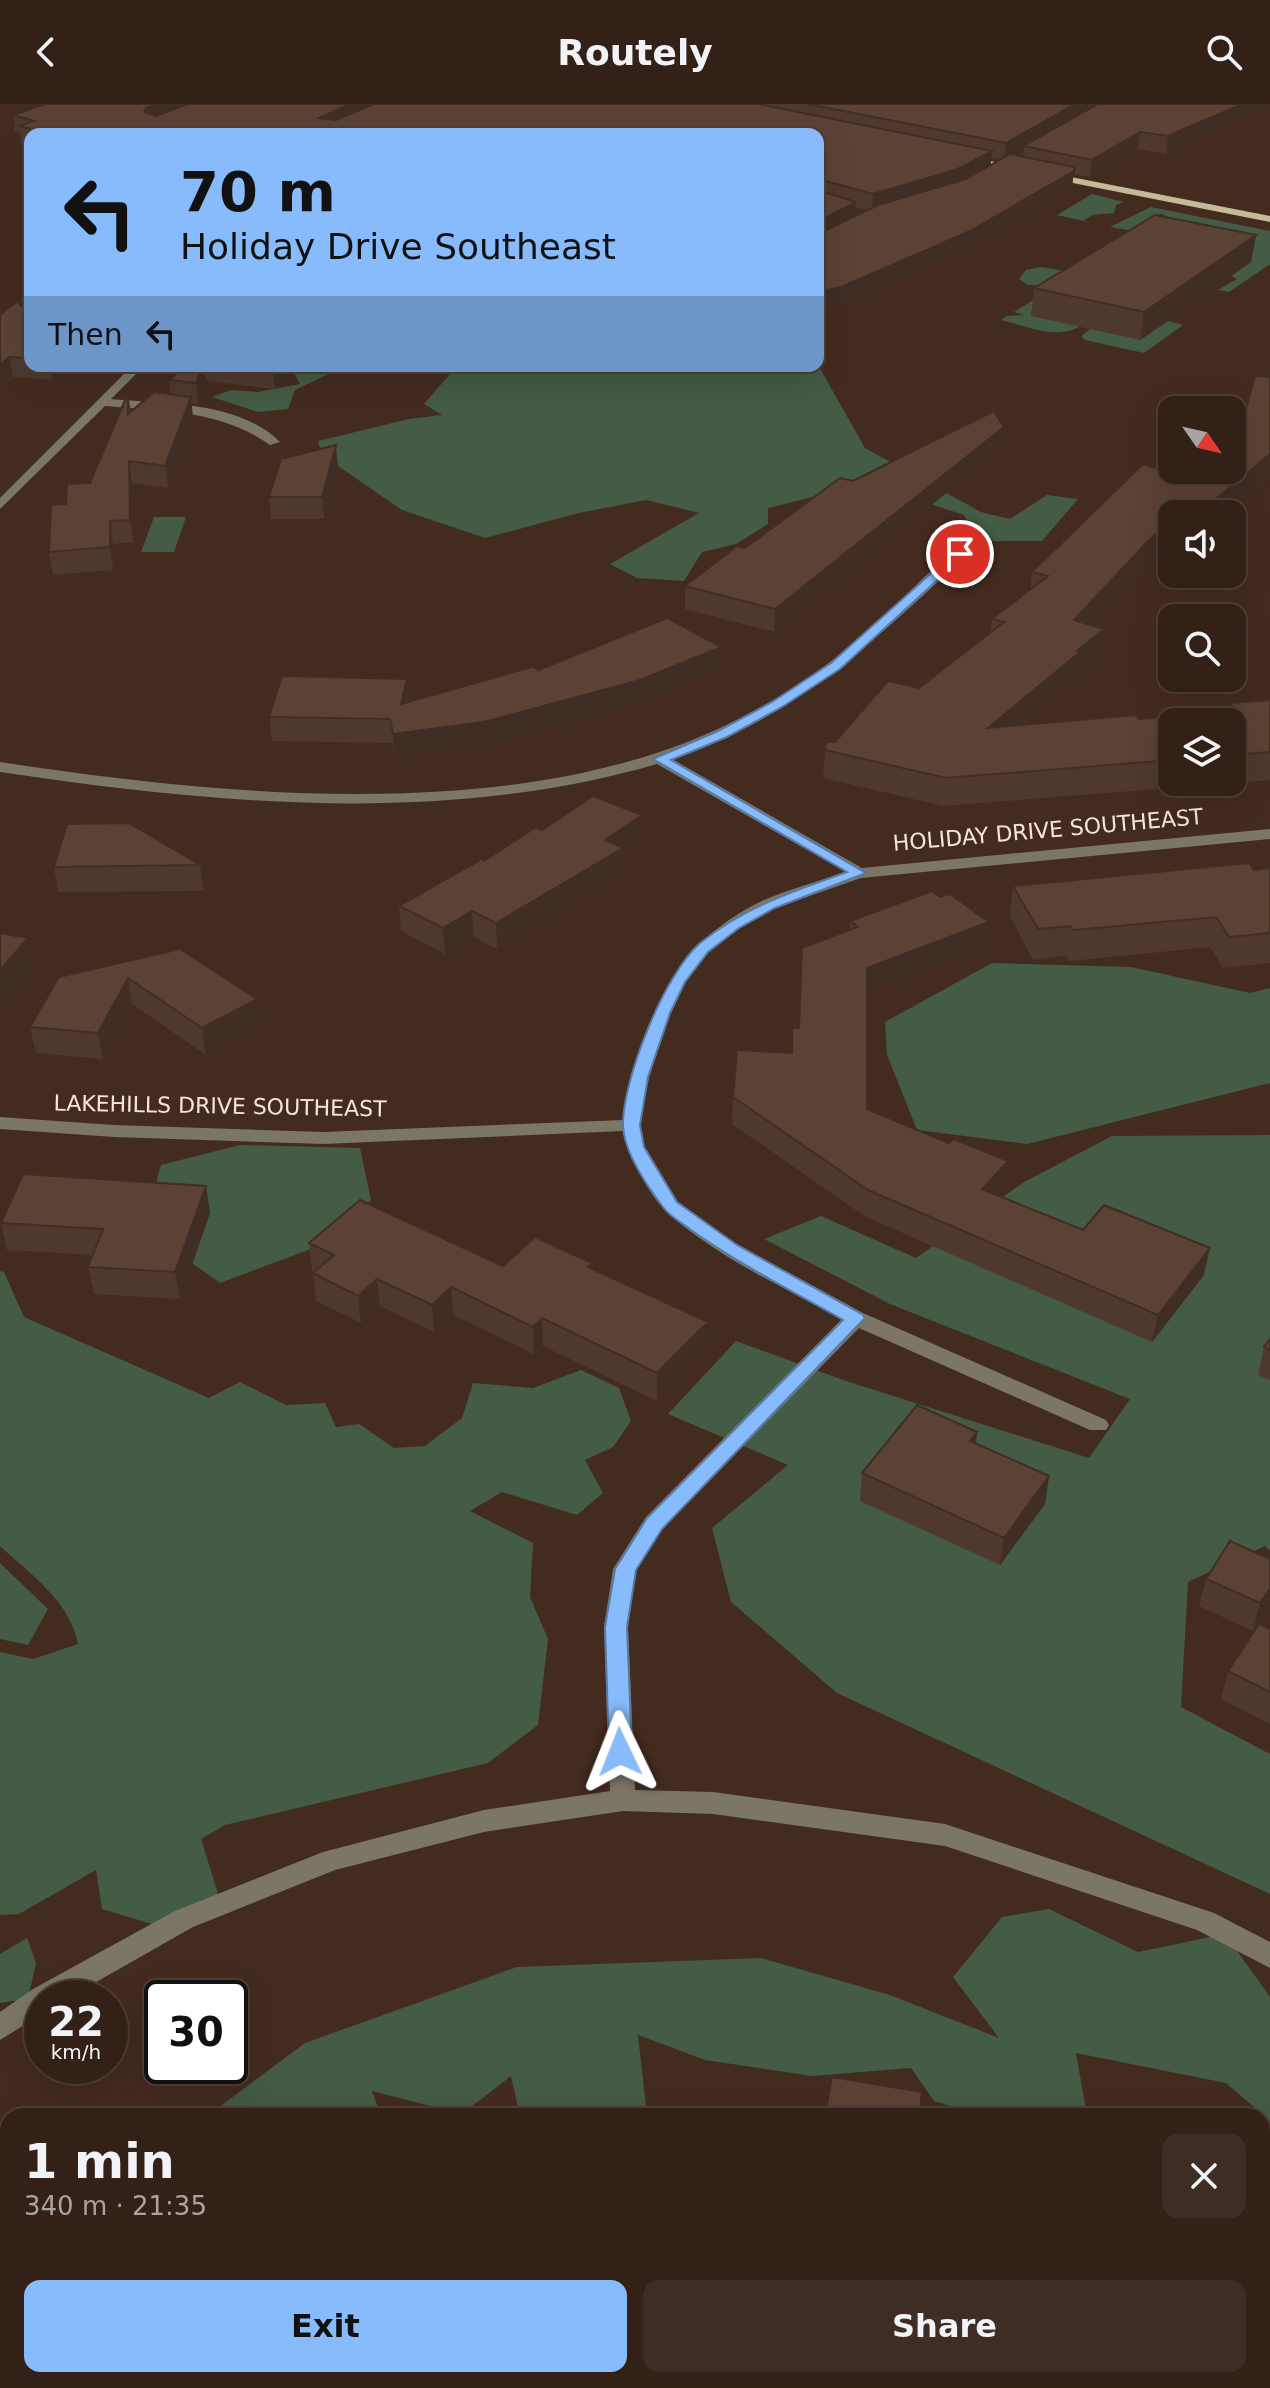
<!DOCTYPE html>
<meta charset="utf-8">
<style>
body{margin:0;font-family:"DejaVu Sans",sans-serif;background:#3e2d24;color:#f1f3f6;height:100vh;display:flex;flex-direction:column;font-size:30px;white-space:nowrap}
*{box-sizing:border-box;margin:0}
p{font-size:26px;color:#a9a3a1}
.icon{flex:none;width:44px;height:44px;fill:none;stroke:currentColor;stroke-width:2;stroke-linecap:round;stroke-linejoin:round}
.map{position:relative;flex:1;overflow:hidden}
.panel{position:absolute;left:0px;top:2004px;width:1270px;height:280px;display:flex;flex-direction:column;background:#332017;border-radius:24px 24px 0 0;box-shadow:0 8px 32px #0002,0 0 0 2px #4e3e36}
.panel>*{flex:none}
.top-card{position:absolute;left:24px;top:24px;width:800px;height:244px;border-radius:16px;box-shadow:0 8px 32px #0002,0 0 0 2px #4e3e36;background:#87bbfb;color:#111;overflow:hidden}
.needle{width:52px;rotate:124deg}
.controls{position:absolute;left:1158px;top:292px;display:grid;gap:16px}
.controls a{display:grid;place-items:center;width:88px;height:88px;border-radius:16px;background:#332017;box-shadow:0 8px 32px #0002,0 0 0 2px #4e3e36;font-size:40px}
.speed{position:absolute;left:24px;top:1876px;display:flex;gap:16px;font-size:40px;font-weight:700;text-align:center}
.speed>*{display:grid;place-content:center;width:104px;height:104px;border-radius:50%;background:#332017;box-shadow:0 8px 32px #0002,0 0 0 2px #4e3e36;line-height:1}
.speed small{font-size:20px;font-weight:400}
.speed .limit{border:4px solid #111;border-radius:12px;background:#fff;color:#111}
.pin{position:absolute;display:grid;place-items:center;width:68px;height:68px;color:#fff;margin:-34px;border:4px solid #fff;border-radius:50%;box-shadow:0 2px 8px #0007}
.me{position:absolute;width:88px;margin:-44px;rotate:358deg;stroke-linejoin:round;filter:drop-shadow(0 0 6px #0008)}
.turn{display:flex;align-items:center;gap:28px;height:168px;padding:0 24px;font-size:36px}
.turn .icon{width:104px;height:104px;stroke-width:2.5}
.turn b{display:block;font-size:56px;line-height:68px}
.then{display:flex;align-items:center;height:76px;padding:0 24px;background:#0003;gap:16px;font-size:30px}
.round{display:grid;place-items:center;flex:none;width:84px;height:84px;border-radius:16px;background:#3e2d24}
.head{display:flex;align-items:center;justify-content:space-between;height:136px;padding:0 24px}
h1{font-size:48px;font-weight:800;line-height:60px}
.cta{display:flex;gap:16px;margin-top:auto;padding:16px 24px}
.cta a{flex:1;height:92px;border-radius:16px;background:#87bbfb;color:#111;font-size:32px;font-weight:800;line-height:92px;text-align:center}
.cta a+a{background:#3e2d24;color:#f1f3f6}
header{display:flex;justify-content:space-between;align-items:center;height:104px;padding:0 24px;background:#332017;font-size:36px;font-weight:800}
.map>svg:first-child{display:block}
</style>
<header><svg class="icon" aria-label="back" viewBox="0 0 24 24"><path d="M15 5l-7 7 7 7"/></svg>Routely<svg class="icon" aria-label="search" viewBox="0 0 24 24"><circle cx="10" cy="10" r="6"/><path d="M15 15l6 6"/></svg></header>
<div class="map">
<svg width="1270" height="2284" viewBox="0 0 1270 2284">
<rect width="100%" height="100%" fill="#442b1f"/>
<path fill="#445b45" d="M 1092,90 L 1124,98 L 1116,101 L 1114,109 L 1092,111 L 1083,117 L 1057,111 Z
M 1151,103 L 1270,127 L 1270,160 L 1229,188 L 1218,186 L 1237,175 L 1144,124 L 1165,111 L 1160,110 L 1133,127 L 1110,123 Z
M 1041,163 L 1071,168 L 1086,219 C 1058,238 1032,223 1001,216 L 1007,212 L 1024,211 L 1014,208 L 1056,182 L 1028,181 L 1019,175 L 1026,166 Z
M 1168,217 L 1183,221 L 1144,249 L 1085,236 L 1081,232 L 1096,221 L 1140,236 Z
M 818,261 L 865,344 L 981,408 L 1010,415 L 1047,391 L 1078,395 L 1042,437 L 979,437 L 964,411 L 912,394 L 825,390 L 768,404 L 768,420 L 736,440 L 702,448 L 684,477 L 637,474 L 610,460 L 699,409 L 646,396 L 579,409 L 485,434 L 402,406 L 322,351 L 318,337 L 409,315 L 442,311 L 424,300 L 457,262 Z
M 294,262 L 359,262 L 337,266 L 295,286 L 288,305 L 258,308 L 212,293 L 231,286 L 258,288 L 300,280 L 291,263 Z
M 154,413 L 186,413 L 174,448 L 141,448 Z
M 992,859 L 1131,863 L 1250,889 L 1270,884 L 1270,979 L 1027,1040 L 917,1026 L 887,951 L 885,918 Z
M 1270,1031 L 1270,1447 L 1265,1442 L 1188,1478 L 1181,1603 L 1270,1650 L 1270,1790 L 837,1589 L 731,1498 L 712,1424 L 788,1361 L 668,1310 L 736,1237 L 846,1277 L 1089,1354 L 1130,1295 L 890,1200 L 764,1135 L 821,1112 L 916,1154 L 1024,1078 L 1112,1032 Z
M 240,1041 L 360,1044 L 371,1096 L 324,1140 L 220,1179 L 158,1135 L 151,1096 L 161,1061 Z
M 0,1167 L 4,1168 L 24,1213 L 209,1294 L 240,1278 L 286,1301 L 325,1299 L 336,1323 L 359,1320 L 394,1344 L 425,1342 L 462,1314 L 473,1279 L 533,1284 L 581,1266 L 619,1284 L 631,1317 L 613,1343 L 585,1356 L 603,1389 L 577,1411 L 502,1388 L 470,1407 L 533,1439 L 530,1493 L 548,1535 L 538,1621 L 488,1659 L 225,1721 L 201,1735 L 220,1796 L 162,1823 L 102,1805 L 96,1766 L 19,1810 L 0,1811 L 0,1548 L 33,1555 L 78,1540 C 70,1497 30,1470 0,1442 Z
M 0,1459 L 48,1505 L 28,1541 L 0,1535 Z
M 1049,1805 L 1138,1848 L 1225,1830 L 1270,1893 L 1270,2017 L 1226,1979 L 1076,1949 L 1087,2012 L 984,2012 L 934,1997 L 911,1964 L 812,1972 L 705,1956 L 638,1931 L 647,2012 L 520,2012 L 511,1972 L 462,2010 L 372,1987 L 381,2012 L 207,2012 L 305,1939 L 517,1863 L 761,1854 L 890,1891 L 999,1934 L 953,1873 L 1002,1813 Z
M 27,1834 L 36,1859 L 28,1895 L 0,1899 L 0,1850 Z
M 8,2086 L 8,2276 L 91,2276 L 89,2284 L 0,2284 L 0,2089 Z"/>
<g fill="none" stroke-linecap="round" stroke-linejoin="round">
<path fill="#7b7666" fill-rule="evenodd" d="M 132,262 L 144,262 L 111,295 C 165,300 239,297 280,338 L 270,341 C 221,306 162,307 105,302 L 0,405 L 0,394 Z
M 960,446 L 965,447 L 965,453 C 872,538 795,614 672,655 L 862,764 L 1270,725 L 1270,735 L 861,774 L 775,804 L 739,825 L 708,849 L 686,878 L 671,909 L 649,973 L 640,1021 L 645,1043 L 678,1098 L 738,1141 L 863,1209 L 1106,1316 L 1109,1321 L 1106,1326 L 1090,1326 L 859,1224 L 662,1425 L 636,1466 L 628,1523 L 635,1686 L 713,1688 L 945,1720 L 1214,1809 L 1270,1838 L 1270,1864 L 1197,1826 L 945,1742 L 713,1710 L 623,1707 L 484,1728 L 335,1766 L 193,1823 L 68,1894 L 42,1894 L 42,1910 L 0,1936 L 0,1908 L 33,1885 L 175,1807 L 323,1748 L 484,1706 L 610,1687 L 604,1523 L 613,1465 L 646,1413 L 842,1215 C 783,1183 718,1154 667,1108 C 651,1094 626,1048 623,1027 L 323,1040 L 114,1033 L 0,1025 L 0,1013 L 114,1021 L 323,1028 L 623,1016 C 640,923 672,838 764,796 C 790,785 819,777 846,768 L 657,660 C 444,722 216,700 0,668 L 0,658 C 230,693 539,724 750,609 C 795,585 836,556 874,522 C 894,505 939,454 960,446 Z"/>
<path fill="#c5ba98" fill-rule="evenodd" d="M 964,52 L 1270,112 L 1270,118 L 961,57 Z"/>
</g>
<path fill="#4f392e" fill-rule="evenodd" d="M 45,0 L 1270,0 L 1166,50 L 1138,45 L 1090,73 L 1073,70 L 1072,84 L 969,145 L 840,202 L 818,207 L 818,30 L 30,30 L 30,41 L 21,39 L 20,29 L 15,28 L 13,11 ZM 1024,45 L 1023,53 L 1013,51 ZM 991,54 L 1001,55 L 991,61 ZM 856,104 L 867,106 L 855,112 Z
M 1256,131 L 1251,158 L 1140,236 L 1031,212 L 1034,184 Z
M 0,211 L 30,212 L 30,262 L 67,262 L 52,276 L 13,273 L 0,284 Z
M 185,262 L 299,262 L 275,285 L 206,277 L 198,300 L 191,299 L 193,314 L 168,384 L 132,379 L 133,438 L 113,440 L 113,466 L 53,471 L 49,448 L 66,400 L 90,379 L 128,289 L 131,308 L 170,290 L 169,276 Z
M 1270,273 L 1270,371 L 1224,410 L 1172,410 L 1172,441 L 1170,441 L 1145,461 L 1090,521 L 1100,552 L 1077,570 L 1077,575 L 1022,621 L 1139,615 L 1228,607 L 1230,599 L 1270,596 L 1270,676 L 943,702 L 823,674 L 826,638 L 835,638 L 919,584 L 990,529 L 992,515 L 1030,486 L 1032,468 L 1241,323 ZM 1172,618 L 1232,618 L 1232,678 L 1172,678 Z
M 1002,344 L 774,528 L 685,505 L 685,482 L 853,377 Z
M 338,363 L 324,415 L 271,415 L 269,393 Z
M 721,543 L 720,566 L 640,600 L 485,643 L 395,654 L 392,639 L 272,637 L 269,613 L 407,575 L 408,598 L 539,566 Z
M 542,726 L 642,736 L 623,749 L 623,769 L 497,845 L 474,833 L 445,850 L 401,827 L 399,802 Z
M 200,761 L 204,787 L 58,788 L 54,763 Z
M 1270,764 L 1270,859 L 1223,864 L 1210,843 L 1070,857 L 1065,852 L 1033,856 L 1010,812 L 1013,782 Z
M 850,817 L 986,844 L 867,889 L 867,1005 L 1004,1084 L 998,1091 L 1083,1126 L 1204,1171 L 1152,1238 L 866,1113 L 732,1020 L 733,993 L 791,949 L 792,924 L 798,924 L 850,827 Z
M 180,845 L 261,922 L 206,951 L 132,900 L 103,955 L 36,949 L 30,923 Z
M 210,1109 L 180,1195 L 94,1190 L 88,1163 L 93,1151 L 7,1146 L 1,1119 Z
M 309,1139 L 503,1162 L 592,1164 L 708,1218 L 707,1245 L 657,1297 L 543,1242 L 534,1250 L 453,1211 L 434,1228 L 380,1202 L 361,1219 L 316,1197 L 313,1169 L 315,1168 L 312,1167 Z
M 1270,1235 L 1270,1276 L 1258,1271 L 1264,1243 Z
M 977,1328 L 976,1339 L 1049,1372 L 1045,1400 L 1000,1461 L 860,1397 L 862,1369 Z
M 1270,1455 L 1270,1500 L 1253,1527 L 1199,1502 L 1206,1475 Z
M 1270,1525 L 1270,1620 L 1221,1595 L 1228,1567 Z
M 1262,2099 L 1270,2102 L 1270,2215 L 1268,2222 L 1262,2222 Z
M 218,2276 L 458,2276 L 444,2284 L 222,2284 Z"/>
<path fill="#402e25" d="M 158,0 L 205,0 L 148,21 L 144,8 L 146,4 Z
M 351,0 L 391,0 L 321,30 L 319,14 Z
M 1075,0 L 1103,0 L 1024,42 L 1024,45 L 1004,56 L 1006,39 Z
M 1242,0 L 1270,0 L 1270,3 L 1166,50 L 1168,32 Z
M 1140,28 L 1138,45 L 1090,73 L 1092,56 Z
M 992,47 L 990,64 L 957,83 L 872,108 L 873,90 Z
M 1074,67 L 1072,84 L 969,145 L 840,202 L 818,207 L 818,188 Z
M 856,98 L 855,116 L 818,136 L 818,118 Z
M 1256,131 L 1251,158 L 1140,236 L 1144,208 Z
M 9,253 L 13,273 L 0,284 L 0,261 Z
M 49,262 L 67,262 L 52,276 Z
M 202,262 L 205,262 L 206,277 L 198,300 L 196,279 Z
M 275,262 L 299,262 L 275,285 L 273,264 Z
M 191,293 L 193,314 L 168,384 L 165,362 Z
M 1004,323 L 1002,344 L 774,528 L 775,505 Z
M 336,341 L 338,363 L 324,415 L 322,393 Z
M 1270,350 L 1270,371 L 1224,410 L 1198,410 Z
M 129,357 L 132,379 L 133,438 L 130,416 Z
M 110,417 L 113,440 L 113,466 L 110,443 Z
M 1172,417 L 1170,441 L 1145,461 L 1070,543 L 1074,516 L 1149,436 Z
M 1104,525 L 1100,552 L 1077,570 L 1077,575 L 985,651 L 988,624 Z
M 721,543 L 720,566 L 640,600 L 485,643 L 395,654 L 393,630 Z
M 407,575 L 408,599 L 401,600 Z
M 642,711 L 642,736 L 623,749 L 623,769 L 497,845 L 496,819 L 605,736 Z
M 472,807 L 474,833 L 445,850 L 443,824 Z
M 989,818 L 986,844 L 865,890 L 867,864 Z
M 28,834 L 34,866 L 0,907 L 0,866 Z
M 128,874 L 132,900 L 103,955 L 98,929 Z
M 257,895 L 261,922 L 206,951 L 202,924 Z
M 1008,1057 L 1004,1084 L 978,1112 L 982,1085 Z
M 206,1082 L 210,1109 L 180,1195 L 175,1168 Z
M 1210,1144 L 1204,1171 L 1152,1238 L 1158,1211 Z
M 377,1175 L 380,1202 L 361,1219 L 358,1192 Z
M 451,1183 L 453,1211 L 434,1228 L 432,1201 Z
M 542,1214 L 543,1242 L 534,1250 L 533,1223 Z
M 708,1218 L 707,1245 L 657,1297 L 657,1269 Z
M 977,1328 L 974,1356 L 970,1337 Z
M 1049,1372 L 1045,1400 L 1000,1461 L 1004,1434 Z
M 1270,1484 L 1270,1500 L 1253,1527 L 1260,1499 Z
M 413,2276 L 458,2276 L 444,2284 L 399,2284 Z"/>
<path fill="#5c4235" stroke="#402e25" stroke-width="2" d="M 45,0 L 158,0 L 146,4 L 144,8 L 156,12 L 188,0 L 351,0 L 319,14 L 336,16 L 374,0 L 758,0 L 992,47 L 958,65 L 873,90 L 818,75 L 818,30 L 53,30 L 19,22 L 34,17 L 13,11 Z
M 808,0 L 1075,0 L 1006,39 Z
M 1098,0 L 1242,0 L 1168,32 L 1140,28 L 1092,56 L 1024,42 Z
M 1010,50 L 1074,63 L 1074,67 L 970,127 L 841,183 L 818,188 L 818,126 L 818,130 L 878,101 L 966,75 Z
M 818,86 L 856,98 L 818,118 Z
M 1155,111 L 1256,131 L 1144,208 L 1034,184 Z
M 17,197 L 30,212 L 30,254 L 9,253 L 0,261 L 0,211 Z
M 185,262 L 202,262 L 196,279 L 169,276 Z
M 251,262 L 275,262 L 273,264 Z
M 1255,272 L 1270,273 L 1270,350 L 1198,410 L 1172,410 L 1172,417 L 1149,436 L 1074,516 L 1104,525 L 1077,547 L 1080,548 L 988,624 L 1135,611 L 1139,615 L 1235,606 L 1230,599 L 1270,596 L 1270,648 L 1232,651 L 1232,618 L 1172,618 L 1172,656 L 946,674 L 825,646 L 826,638 L 835,638 L 888,577 L 919,584 L 1004,518 L 992,515 L 1048,472 L 1032,468 L 1143,360 L 1173,370 L 1178,366 L 1232,366 L 1232,329 L 1241,323 Z
M 154,288 L 191,293 L 165,362 L 129,357 L 130,416 L 110,417 L 110,443 L 49,448 L 51,401 L 66,400 L 67,380 L 90,379 L 128,289 L 128,310 Z
M 994,307 L 1004,323 L 775,505 L 685,482 L 737,442 L 745,444 L 840,374 L 853,377 Z
M 336,341 L 322,393 L 269,393 L 281,355 Z
M 667,514 L 721,543 L 640,576 L 484,618 L 393,630 L 390,615 L 269,613 L 282,572 L 407,575 L 401,600 L 532,563 L 539,566 Z
M 593,692 L 642,711 L 605,736 L 623,744 L 496,819 L 472,807 L 443,824 L 399,802 L 482,755 L 484,757 L 536,723 L 542,726 Z
M 129,719 L 200,761 L 54,763 L 67,720 Z
M 1249,759 L 1254,766 L 1270,764 L 1270,829 L 1229,833 L 1216,813 L 1074,826 L 1070,822 L 1038,825 L 1013,782 Z
M 932,787 L 940,793 L 950,790 L 989,818 L 867,864 L 867,1005 L 949,1039 L 954,1035 L 1008,1057 L 982,1085 L 1083,1126 L 1104,1101 L 1210,1144 L 1158,1211 L 868,1086 L 733,993 L 737,946 L 792,949 L 792,924 L 799,924 L 802,844 L 858,823 L 850,817 Z
M 0,829 L 28,834 L 0,866 Z
M 180,845 L 257,895 L 202,924 L 128,874 L 98,929 L 30,923 L 59,873 Z
M 23,1070 L 206,1082 L 175,1168 L 88,1163 L 103,1125 L 1,1119 Z
M 360,1096 L 503,1162 L 535,1133 L 592,1159 L 588,1163 L 708,1218 L 657,1269 L 542,1214 L 533,1223 L 451,1183 L 432,1201 L 377,1175 L 358,1192 L 313,1169 L 334,1151 L 309,1139 Z
M 1270,1235 L 1270,1246 L 1264,1243 Z
M 917,1301 L 977,1328 L 970,1337 L 1049,1372 L 1004,1434 L 862,1369 Z
M 1230,1437 L 1270,1455 L 1270,1484 L 1260,1499 L 1206,1475 Z
M 1259,1520 L 1270,1525 L 1270,1588 L 1228,1567 Z
M 832,1973 L 922,1988 L 919,2012 L 825,2012 Z
M 1262,2099 L 1270,2102 L 1270,2197 L 1262,2197 Z
M 223,2276 L 413,2276 L 399,2284 L 341,2284 L 339,2281 L 334,2284 L 226,2284 Z"/>
<path fill="#87bbfb" stroke="#587aa3" stroke-width="2" d="M 956,447 L 966,450 L 840,565 L 782,603 L 727,633 L 671,656 L 866,769 L 775,804 L 739,824 L 708,848 L 685,878 L 670,909 L 648,973 L 640,1021 L 644,1043 L 677,1098 L 737,1141 L 862,1210 L 865,1214 L 662,1425 L 636,1466 L 627,1523 L 632,1648 L 628,1655 L 620,1657 L 612,1655 L 609,1648 L 605,1523 L 615,1465 L 647,1414 L 843,1216 C 792,1187 739,1160 691,1126 C 682,1119 669,1112 663,1103 C 647,1082 624,1048 623,1022 C 622,976 665,869 700,839 C 744,803 794,787 847,768 L 653,655 L 718,627 L 772,598 L 831,559 Z"/>
<g text-anchor="middle" dominant-baseline="central" stroke-width="6" stroke-linejoin="round" paint-order="stroke">
<g font-size="22" fill="#f6e5dd" stroke="#442b1f">
<text transform="translate(1048 726) rotate(-5)">HOLIDAY DRIVE SOUTHEAST</text>
<text transform="translate(220 1002) rotate(1)">LAKEHILLS DRIVE SOUTHEAST</text>
</g>
</g>
</svg>
<div class="controls">
<a><svg class="needle" viewBox="-14 -14 28 28"><path d="M0-13l5 13h-10z" fill="#e53935"/><path d="M0 13l5-13h-10z" fill="#a9a3a1"/></svg></a>
<a><svg class="icon" aria-label="sound" viewBox="0 0 24 24"><path d="M4 9h4l5-4v14l-5-4H4zM17 9q2 3 0 6"/></svg></a>
<a><svg class="icon" aria-label="search" viewBox="0 0 24 24"><circle cx="10" cy="10" r="6"/><path d="M15 15l6 6"/></svg></a>
<a><svg class="icon" aria-label="layers" viewBox="0 0 24 24"><path d="M12 4l9 5-9 5-9-5zM3 14l9 5 9-5"/></svg></a>
</div>
<div class="speed"><div>22<small>km/h</small></div><div class="limit">30</div></div>
<div class="pin" style="left:960px;top:450px;background:#d93025"><svg class="icon" aria-label="arrive" viewBox="0 0 24 24"><path d="M6 21V4h12l-3 4 3 4H6"/></svg></div>
<svg class="me" style="left:620px;top:1648px" viewBox="-20 -20 40 40"><path d="M0-17L14 15 0 8-14 15z" fill="#87bbfb" stroke="#fff" stroke-width="4"/></svg>
<div class="top-card">
<div class="turn"><svg class="icon" aria-label="left" viewBox="0 0 24 24"><path d="M17 20v-9H6M10 6l-5 5 5 5"/></svg><div><b>70 m</b>Holiday Drive Southeast</div></div>
<div class="then">Then<svg class="icon" aria-label="left" viewBox="0 0 24 24"><path d="M17 20v-9H6M10 6l-5 5 5 5"/></svg></div>
</div>
<section class="panel">
<div class="head"><div><h1>1 min</h1><p>340 m · 21:35</p></div><a class="round"><svg class="icon" aria-label="close" viewBox="0 0 24 24"><path d="M6 6l12 12M18 6L6 18"/></svg></a></div>
<div class="cta"><a>Exit</a><a>Share</a></div>
</section>
</div>
